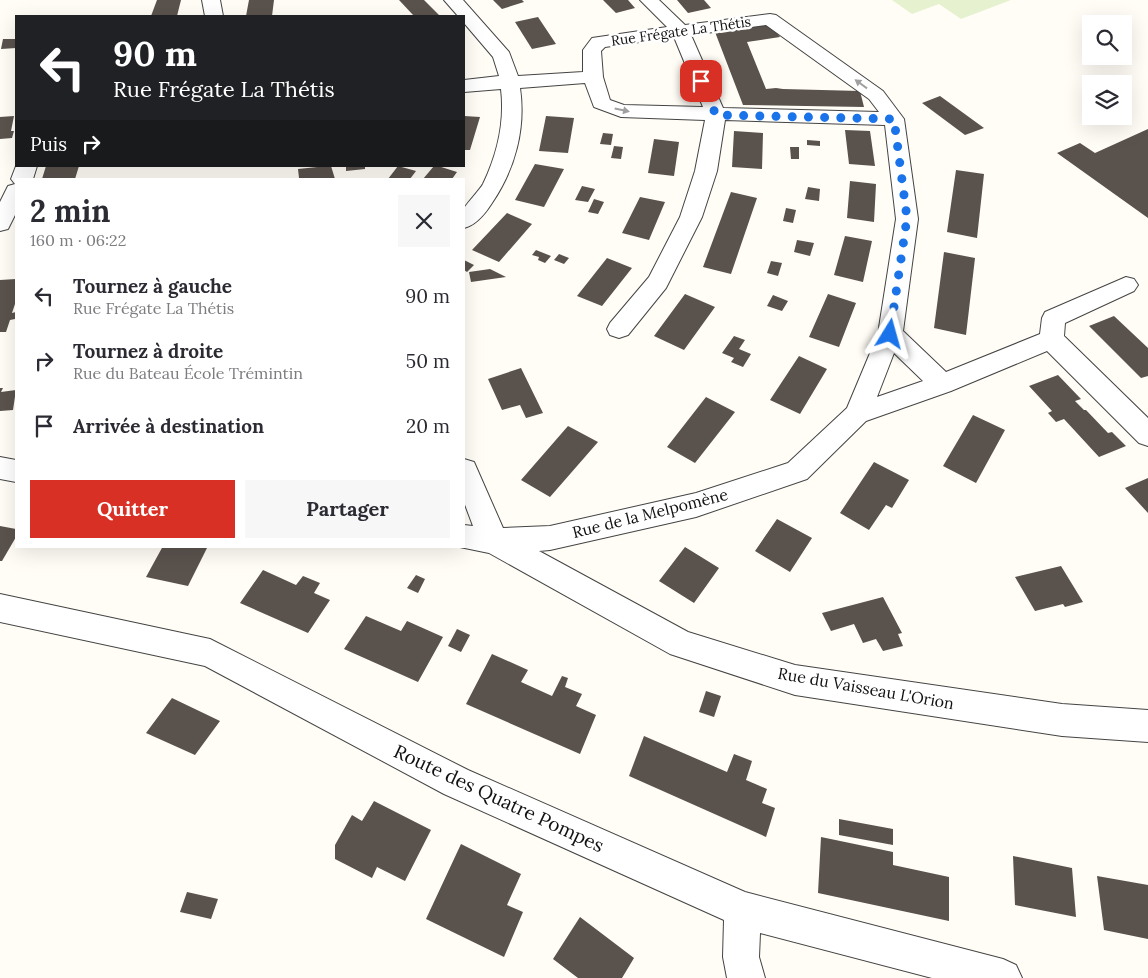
<!DOCTYPE html>
<html lang="fr">
<meta charset="utf-8">
<style>
body{margin:0;font-family:Lora,serif;background:#f7f7f7;color:#2b2b33;height:100vh;display:flex;flex-direction:column;font-size:19px;white-space:nowrap}
*{box-sizing:border-box;margin:0}
p{font-size:16px;color:#7c7c81}
.icon{flex:none;width:28px;height:28px;fill:none;stroke:currentColor;stroke-width:2;stroke-linecap:round;stroke-linejoin:round}
.map{position:relative;flex:1;overflow:hidden}
.side{position:absolute;left:15px;top:178px;width:450px;height:370px;display:flex;flex-direction:column;background:#fff;border-radius:0px;box-shadow:0 5px 20px #0002}
.side>*{flex:none}
.banner{position:absolute;left:15px;top:15px;width:450px;height:152px;border-radius:0px;box-shadow:0 5px 20px #0002;background:#202124;color:#fff;overflow:hidden}
.buttons{position:absolute;left:1082px;top:15px;display:grid;gap:10px}
.buttons a{display:grid;place-items:center;width:50px;height:50px;border-radius:0px;background:#fff;box-shadow:0 5px 20px #0002;font-size:25px}
.pin{position:absolute;display:grid;place-items:center;width:42px;height:42px;color:#fff;margin:-21px;border-radius:10px;box-shadow:0 2px 8px #0006}
.me{position:absolute;width:55px;margin:-28px;rotate:8deg;stroke-linejoin:round;filter:drop-shadow(0 0 4px #0008)}
.turn{display:flex;align-items:center;gap:18px;height:105px;padding:0 15px;font-size:22px}
.turn .icon{width:65px;height:65px;stroke-width:2.5}
.turn b{display:block;font-size:35px;line-height:42px}
.then{display:flex;align-items:center;height:48px;padding:0 15px;background:#0003;gap:10px;font-size:19px}
.round{display:grid;place-items:center;flex:none;width:52px;height:52px;border-radius:0px;background:#f7f7f7}
.head{display:flex;align-items:center;justify-content:space-between;height:85px;padding:0 15px}
h1{font-size:30px;font-weight:700;line-height:38px}
.action{display:flex;gap:10px;margin-top:auto;padding:10px 15px}
.action a{flex:1;height:58px;border-radius:0px;background:#d93025;color:#fff;font-size:20px;font-weight:700;line-height:58px;text-align:center}
.action a+a{background:#f7f7f7;color:#2b2b33}
ul{padding:0;list-style:none}
li{display:flex;align-items:center;gap:15px;height:65px;padding:0 15px}
li div{flex:1}
li b{display:block;font-size:19px}
li em{font-style:normal}
.map>svg:first-child{display:block}
</style>
<div class="map">
<svg width="1148" height="978" viewBox="0 0 1148 978">
<rect width="100%" height="100%" fill="#fffdf5"/>
<path fill="#e6f2cf" d="M 892,0 L 1011,0 L 961,19 L 939,4 L 912,14 Z"/>
<path fill="#5a524d" d="M 157,0 L 181,0 L 177,16 L 151,16 Z
M 249,0 L 274,0 L 272,16 L 246,16 Z
M 399,0 L 424,0 L 440,16 L 414,16 Z
M 493,0 L 522,0 L 524,2 L 502,9 Z
M 603,0 L 628,0 L 635,8 L 616,13 Z
M 677,0 L 704,0 L 711,8 L 688,13 Z
M 538,17 L 556,44 L 532,49 L 515,22 Z
M 770,24 L 780,37 L 747,42 L 766,89 L 776,88 L 783,89 L 860,91 L 864,107 L 743,105 L 715,32 Z
M 3,39 L 16,39 L 16,48 L 1,49 Z
M 940,96 L 984,128 L 965,135 L 922,103 Z
M 14,116 L 11,131 L 14,131 L 12,138 L 0,139 L 0,117 Z
M 464,116 L 480,117 L 470,150 L 464,150 Z
M 546,116 L 574,118 L 568,153 L 539,151 Z
M 1148,129 L 1148,218 L 1057,153 L 1080,143 L 1095,153 Z
M 845,130 L 870,131 L 875,166 L 849,164 Z
M 734,131 L 763,133 L 762,169 L 732,167 Z
M 603,133 L 613,134 L 611,145 L 600,144 Z
M 654,139 L 679,142 L 674,176 L 648,173 Z
M 807,140 L 820,141 L 820,146 L 807,145 Z
M 614,146 L 623,147 L 621,159 L 611,158 Z
M 790,147 L 799,147 L 799,159 L 791,159 Z
M 535,164 L 564,169 L 544,207 L 515,200 Z
M 46,166 L 79,166 L 75,179 L 42,179 Z
M 327,166 L 331,166 L 335,179 L 299,178 L 298,169 Z
M 346,166 L 365,166 L 365,169 L 346,171 Z
M 398,166 L 416,171 L 410,179 L 388,179 Z
M 434,166 L 438,166 L 457,172 L 452,179 L 423,179 Z
M 956,170 L 984,174 L 977,238 L 947,232 Z
M 850,181 L 876,184 L 874,222 L 847,218 Z
M 582,186 L 595,189 L 588,202 L 575,200 Z
M 808,187 L 820,189 L 819,201 L 805,199 Z
M 731,192 L 757,198 L 731,274 L 703,267 Z
M 640,197 L 665,202 L 649,240 L 622,233 Z
M 594,199 L 604,202 L 598,214 L 588,212 Z
M 786,208 L 796,210 L 793,223 L 783,221 Z
M 507,213 L 532,224 L 499,262 L 472,250 Z
M 845,236 L 872,241 L 863,282 L 834,275 Z
M 797,240 L 814,243 L 810,256 L 794,252 Z
M 536,250 L 551,256 L 545,263 L 538,260 L 539,257 L 532,255 Z
M 944,252 L 975,258 L 966,335 L 934,328 Z
M 559,254 L 569,258 L 564,264 L 554,260 Z
M 607,258 L 632,268 L 602,306 L 577,296 Z
M 464,260 L 474,265 L 467,272 L 464,270 Z
M 771,261 L 782,263 L 778,276 L 767,273 Z
M 490,269 L 506,277 L 471,282 L 469,272 Z
M 16,279 L 16,301 L 12,313 L 16,312 L 16,315 L 15,319 L 10,320 L 6,332 L 0,332 L 0,280 Z
M 685,294 L 715,307 L 684,350 L 654,336 Z
M 828,294 L 856,303 L 839,347 L 809,337 Z
M 773,295 L 788,301 L 782,311 L 767,306 Z
M 1114,316 L 1148,348 L 1148,376 L 1141,378 L 1089,326 Z
M 734,336 L 745,340 L 739,349 L 751,354 L 743,367 L 731,362 L 734,358 L 722,353 Z
M 799,356 L 827,369 L 800,414 L 770,400 Z
M 521,368 L 543,413 L 526,418 L 520,405 L 502,410 L 488,379 Z
M 1058,375 L 1081,399 L 1075,401 L 1084,410 L 1086,410 L 1108,433 L 1112,432 L 1126,446 L 1099,457 L 1064,419 L 1056,422 L 1048,413 L 1052,411 L 1029,386 Z
M 0,388 L 3,388 L 1,392 L 16,390 L 13,410 L 0,411 Z
M 706,397 L 735,412 L 695,463 L 667,447 Z
M 973,415 L 1005,430 L 976,483 L 943,466 Z
M 568,426 L 598,442 L 550,497 L 521,480 Z
M 874,462 L 909,480 L 892,508 L 886,505 L 869,530 L 840,513 Z
M 1148,478 L 1148,513 L 1125,488 Z
M 777,519 L 812,538 L 790,572 L 755,551 Z
M 0,526 L 16,529 L 16,537 L 2,561 L 0,561 Z
M 163,546 L 208,546 L 188,586 L 146,577 Z
M 685,547 L 719,568 L 694,603 L 659,581 Z
M 1061,566 L 1083,602 L 1065,607 L 1063,604 L 1035,611 L 1015,577 Z
M 263,570 L 296,585 L 303,576 L 320,583 L 314,593 L 330,600 L 308,633 L 240,603 Z
M 416,575 L 425,579 L 418,593 L 407,588 Z
M 883,597 L 902,633 L 898,634 L 903,646 L 883,651 L 876,639 L 863,643 L 854,624 L 831,631 L 822,613 Z
M 366,616 L 401,631 L 407,621 L 443,637 L 418,682 L 344,649 Z
M 457,629 L 470,635 L 461,652 L 448,646 Z
M 492,654 L 528,670 L 521,682 L 552,696 L 562,676 L 568,678 L 565,687 L 582,694 L 576,706 L 596,715 L 580,754 L 466,704 Z
M 706,691 L 721,696 L 714,717 L 699,712 Z
M 172,698 L 220,721 L 195,755 L 146,733 Z
M 644,736 L 727,772 L 734,754 L 752,761 L 746,780 L 767,789 L 762,803 L 775,808 L 766,837 L 629,776 Z
M 374,801 L 431,830 L 405,881 L 377,867 L 372,878 L 335,859 L 335,845 L 352,815 L 362,821 Z
M 839,819 L 893,829 L 893,845 L 839,835 Z
M 821,837 L 893,852 L 893,865 L 949,877 L 949,921 L 818,893 Z
M 461,844 L 521,874 L 507,905 L 523,912 L 504,957 L 426,919 Z
M 1013,856 L 1072,868 L 1076,917 L 1015,905 Z
M 1097,876 L 1148,885 L 1148,939 L 1104,930 Z
M 187,892 L 218,899 L 211,919 L 180,912 Z
M 580,917 L 634,958 L 622,978 L 578,978 L 553,959 Z"/>
<g fill="none" stroke-linecap="round" stroke-linejoin="round">
<defs>
<path id="minor" d="M 202,0 L 220,0 L 223,16 L 205,16 Z
M 444,0 L 463,0 L 509,52 L 518,76 L 583,72 L 583,50 L 592,38 L 667,27 L 640,0 L 659,0 L 685,25 L 770,14 L 776,15 L 883,91 L 904,119 L 918,219 L 903,331 L 946,372 L 1040,334 L 1042,318 L 1045,312 L 1126,277 L 1134,279 L 1138,285 L 1134,291 L 1065,323 L 1064,336 L 1148,418 L 1148,446 L 1139,443 L 1047,351 L 951,391 L 866,421 L 807,479 L 696,517 L 550,550 L 539,551 L 688,632 L 795,665 L 1062,704 L 1148,710 L 1148,742 L 1062,736 L 795,695 L 670,654 L 489,553 L 455,546 L 464,546 L 464,525 L 473,526 L 464,502 L 464,459 L 474,462 L 503,528 L 550,526 L 696,493 L 788,463 L 847,408 L 878,334 L 896,219 L 885,125 L 725,120 L 717,171 L 702,217 L 666,288 L 628,335 L 619,338 L 610,335 L 607,329 L 610,323 L 649,277 L 680,217 L 695,171 L 705,120 L 621,117 L 594,107 L 585,83 L 520,88 C 526,129 515,169 492,203 C 485,214 476,225 464,228 C 464,223 462,214 464,209 C 465,205 479,191 483,184 C 497,155 505,122 501,89 L 464,92 L 464,80 L 499,76 L 493,57 L 464,23 L 464,16 L 458,16 ZM 766,25 L 869,99 L 879,112 L 723,108 L 691,35 ZM 674,37 L 703,107 L 624,105 L 610,100 L 603,77 L 601,51 L 605,47 ZM 894,353 L 923,381 L 877,397 Z
M 16,166 L 37,166 L 33,179 L 16,179 L 16,213 L 8,229 L 0,231 L 0,202 L 8,186 L 15,184 L 11,179 Z
M 0,457 L 16,460 L 16,482 L 0,479 Z
M 0,594 L 210,639 L 468,770 L 745,892 L 1003,959 L 1016,965 L 1022,978 L 932,978 L 760,933 L 759,957 L 765,978 L 727,978 L 723,957 L 724,920 L 444,794 L 205,666 L 0,622 Z"/>
</defs>
<use href="#minor" stroke="#444" stroke-width="2"/>
<use href="#minor" fill="#fff" fill-rule="evenodd"/>
</g>
<defs><path id="oneway-solid" d="M-6-.8H1V-3.2L6.5 0L1 3.2V.8H-6Z" transform="scale(1.25)"/></defs>
<g fill="#a0a0a0">
<use href="#oneway-solid" transform="translate(861 84) rotate(-144)"/>
<use href="#oneway-solid" transform="translate(622 110) rotate(12)"/>
</g>
<g fill="none" stroke-linecap="round" stroke-linejoin="round">
<path stroke="#1a73e8" stroke-width="9" stroke-dasharray="0 16.2" d="M 701,81 L 716,115 L 894,119 L 907,218 L 890,334"/>
</g>
<g text-anchor="middle" dominant-baseline="central" stroke-width="5" stroke-linejoin="round" paint-order="stroke">
<g font-size="14" fill="#111" stroke="#fff">
<text transform="translate(681 31) rotate(-8)">Rue Frégate La Thétis</text>
</g>
<g font-size="16" fill="#111" stroke="#fff">
<text transform="translate(650 513) rotate(-14)">Rue de la Melpomène</text>
<text transform="translate(866 688) rotate(10)">Rue du Vaisseau L'Orion</text>
</g>
<g font-size="19" fill="#111" stroke="#fff">
<text transform="translate(499 798) rotate(25)">Route des Quatre Pompes</text>
</g>
</g>
</svg>
<div class="buttons">
<a><svg class="icon" aria-label="search" viewBox="0 0 24 24"><circle cx="10" cy="10" r="6"/><path d="M15 15l6 6"/></svg></a>
<a><svg class="icon" aria-label="layers" viewBox="0 0 24 24"><path d="M12 4l9 5-9 5-9-5zM3 14l9 5 9-5"/></svg></a>
</div>
<div class="pin" style="left:701px;top:81px;background:#d93025"><svg class="icon" aria-label="arrive" viewBox="0 0 24 24"><path d="M6 21V4h12l-3 4 3 4H6"/></svg></div>
<svg class="me" style="left:890px;top:334px" viewBox="-20 -20 40 40"><path d="M0-17L14 15 0 8-14 15z" fill="#1a73e8" stroke="#fff" stroke-width="4"/></svg>
<div class="banner">
<div class="turn"><svg class="icon" aria-label="left" viewBox="0 0 24 24"><path d="M17 20v-9H6M10 6l-5 5 5 5"/></svg><div><b>90 m</b>Rue Frégate La Thétis</div></div>
<div class="then">Puis<svg class="icon" aria-label="right" viewBox="0 0 24 24"><path d="M7 20v-9h11M14 6l5 5-5 5"/></svg></div>
</div>
<section class="side">
<div class="head"><div><h1>2 min</h1><p>160 m · 06:22</p></div><a class="round"><svg class="icon" aria-label="close" viewBox="0 0 24 24"><path d="M6 6l12 12M18 6L6 18"/></svg></a></div>
<ul>
<li><svg class="icon" aria-label="left" viewBox="0 0 24 24"><path d="M17 20v-9H6M10 6l-5 5 5 5"/></svg><div><b>Tournez à gauche</b><p>Rue Frégate La Thétis</p></div><em>90 m</em></li>
<li><svg class="icon" aria-label="right" viewBox="0 0 24 24"><path d="M7 20v-9h11M14 6l5 5-5 5"/></svg><div><b>Tournez à droite</b><p>Rue du Bateau École Trémintin</p></div><em>50 m</em></li>
<li><svg class="icon" aria-label="arrive" viewBox="0 0 24 24"><path d="M6 21V4h12l-3 4 3 4H6"/></svg><div><b>Arrivée à destination</b></div><em>20 m</em></li>
</ul>
<div class="action"><a>Quitter</a><a>Partager</a></div>
</section>
</div>
